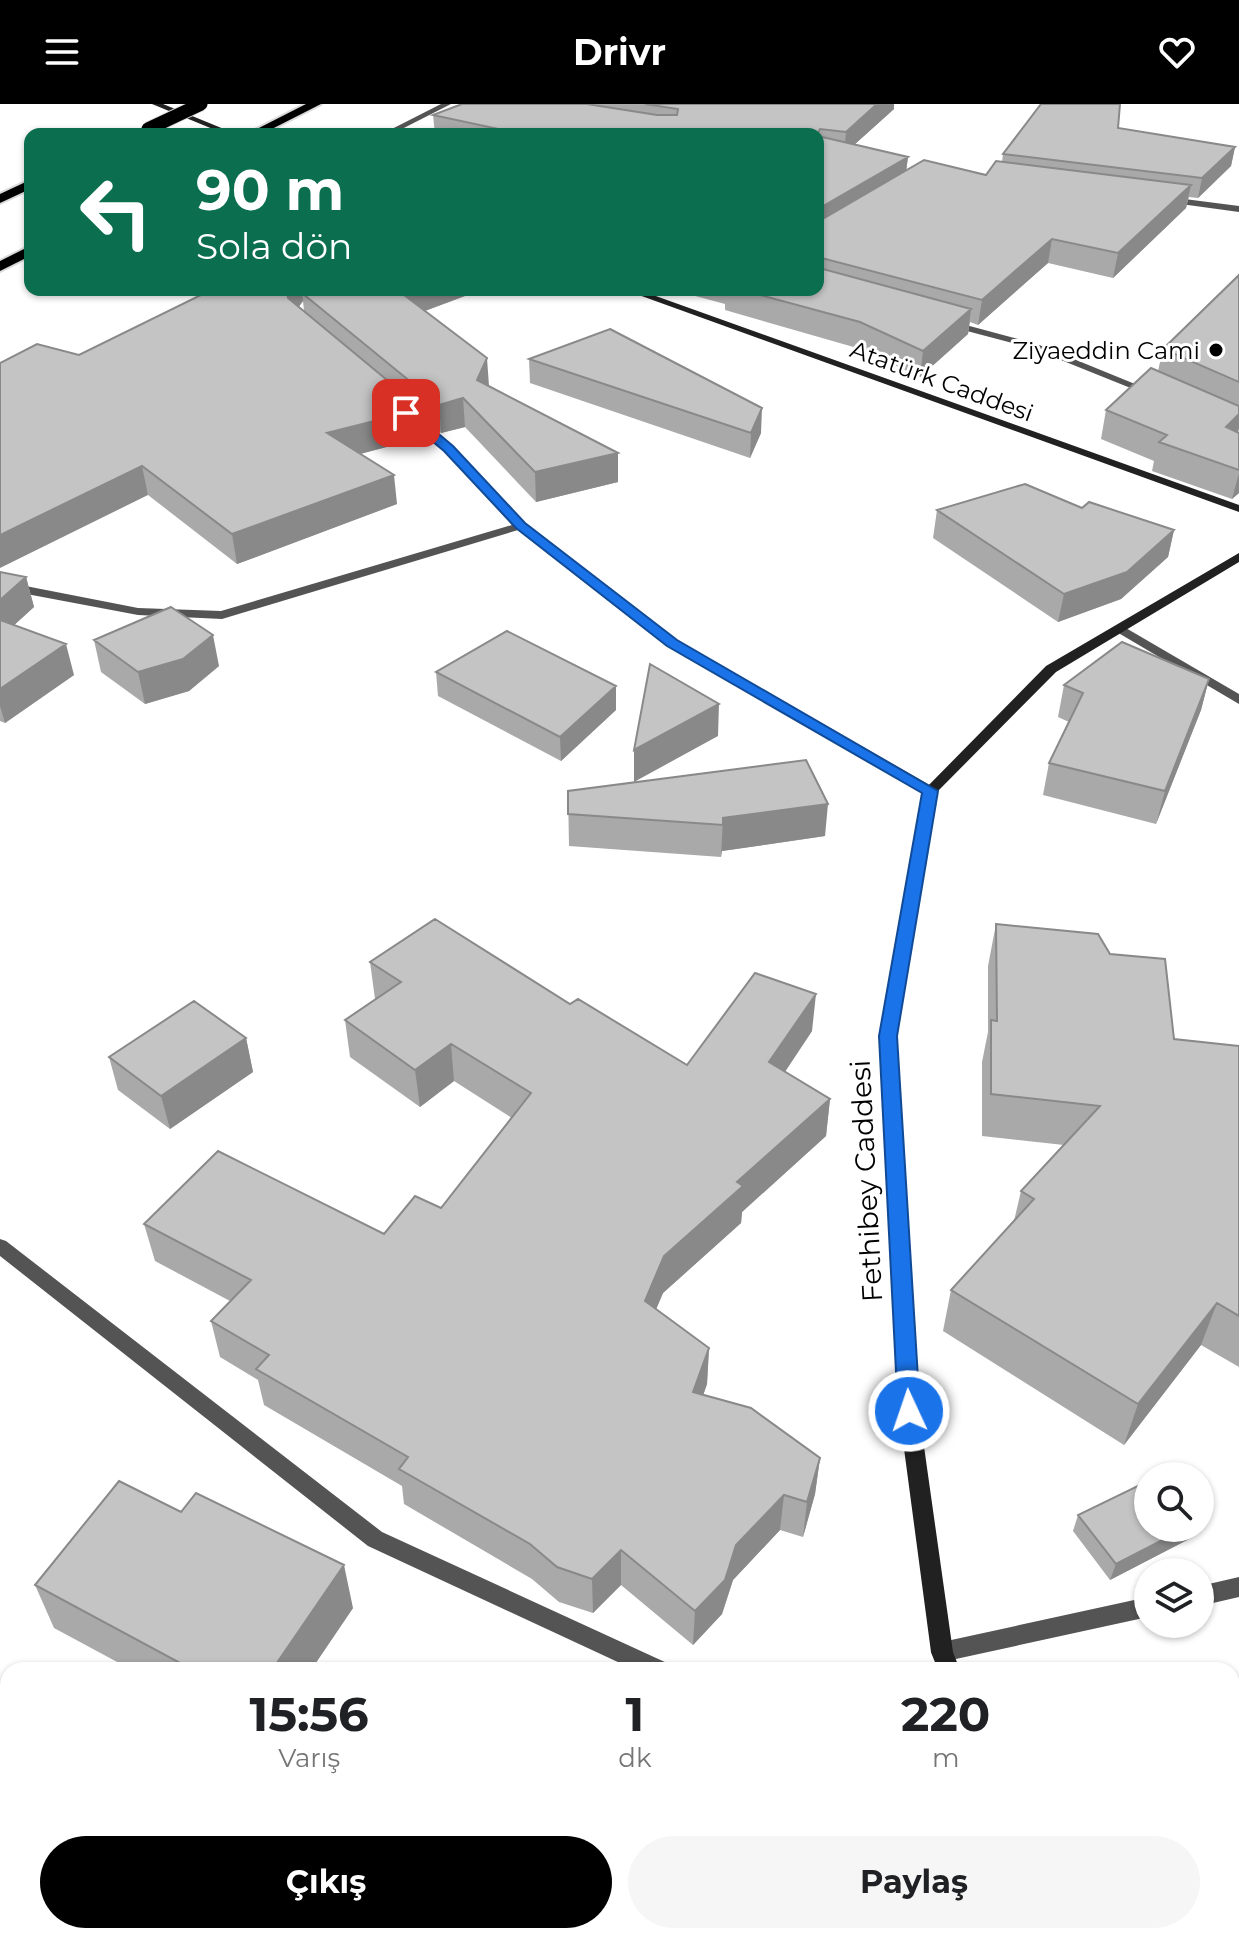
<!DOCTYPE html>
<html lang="tr">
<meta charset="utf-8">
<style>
body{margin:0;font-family:Montserrat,sans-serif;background:#f6f6f6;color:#202124;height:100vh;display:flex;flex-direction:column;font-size:30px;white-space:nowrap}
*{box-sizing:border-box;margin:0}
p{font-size:26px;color:#757577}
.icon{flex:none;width:44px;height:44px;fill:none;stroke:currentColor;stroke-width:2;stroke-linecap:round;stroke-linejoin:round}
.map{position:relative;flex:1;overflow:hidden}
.panel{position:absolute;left:0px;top:1558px;width:1240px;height:282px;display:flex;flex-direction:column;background:#fff;border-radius:24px 24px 0 0;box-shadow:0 2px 6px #0004}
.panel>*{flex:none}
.banner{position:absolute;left:24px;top:24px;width:800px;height:168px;border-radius:16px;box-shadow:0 2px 6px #0004;background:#0b6e4f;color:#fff;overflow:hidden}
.controls{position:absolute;left:1134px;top:1358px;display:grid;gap:16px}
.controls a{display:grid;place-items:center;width:80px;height:80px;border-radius:50%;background:#fff;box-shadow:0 2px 6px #0004;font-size:40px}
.pin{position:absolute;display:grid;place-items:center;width:68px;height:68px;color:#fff;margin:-34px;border-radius:16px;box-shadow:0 4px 12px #0006}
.me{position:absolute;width:88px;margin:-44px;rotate:357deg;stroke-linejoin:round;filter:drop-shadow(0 0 6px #0008)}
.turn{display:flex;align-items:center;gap:28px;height:168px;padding:0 40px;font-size:36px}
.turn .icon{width:104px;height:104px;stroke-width:2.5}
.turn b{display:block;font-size:56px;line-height:68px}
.eta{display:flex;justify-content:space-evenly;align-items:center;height:136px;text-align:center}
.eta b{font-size:48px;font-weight:700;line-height:56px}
.action{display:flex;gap:16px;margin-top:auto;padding:16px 40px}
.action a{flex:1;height:92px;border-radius:48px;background:#000;color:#fff;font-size:32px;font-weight:700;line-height:92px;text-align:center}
.action a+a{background:#f6f6f6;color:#202124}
header{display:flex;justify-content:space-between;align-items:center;height:104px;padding:0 40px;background:#000;color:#fff;font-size:36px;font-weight:700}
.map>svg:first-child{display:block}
</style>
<header><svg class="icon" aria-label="menu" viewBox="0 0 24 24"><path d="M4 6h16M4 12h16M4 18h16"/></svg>Drivr<svg class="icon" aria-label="heart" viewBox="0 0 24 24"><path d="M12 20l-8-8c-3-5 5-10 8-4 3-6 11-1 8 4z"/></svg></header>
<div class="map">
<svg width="1239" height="1839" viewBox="0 0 1239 1839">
<rect width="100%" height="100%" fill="#fff"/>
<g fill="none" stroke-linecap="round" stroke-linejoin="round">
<defs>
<path id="highway" d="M 306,0 L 321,0 L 262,30 L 247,30 Z
M 30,76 L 30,85 L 0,99 L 0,90 Z
M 30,142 L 30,152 L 0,167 L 0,157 Z"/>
</defs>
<use href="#highway" stroke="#dbdbdb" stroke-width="4"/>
<path fill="#545454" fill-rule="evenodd" d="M 441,0 L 451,0 L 392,30 L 382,30 Z
M 1169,93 L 1239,102 L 1239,108 L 1166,98 L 1165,96 Z
M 951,217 L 1037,240 L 1157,289 L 1148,291 L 1031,244 L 948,222 L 948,218 Z
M 409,308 L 452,342 L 524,420 L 676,536 L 935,684 L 937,687 L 935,690 L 925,690 L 668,542 L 518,426 L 222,515 L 138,511 L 0,485 L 0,477 L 138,504 L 221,507 L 512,421 L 444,346 L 405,313 L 405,309 Z
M 1119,520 L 1239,590 L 1239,600 L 1115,527 L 1113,524 Z
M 0,1135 L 6,1137 L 382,1428 L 667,1559 L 670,1566 L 635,1566 L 368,1442 L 0,1152 Z
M 1239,1473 L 1239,1493 L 1200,1502 L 1200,1482 Z
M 1148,1493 L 1148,1513 L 942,1558 L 934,1555 L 931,1548 L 934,1541 L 942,1538 Z"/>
<path fill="#212121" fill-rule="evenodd" d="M 152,0 L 163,0 L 236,30 L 225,30 Z
M 625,186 L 639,186 L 1239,401 L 1239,408 Z
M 1239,449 L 1239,458 L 1056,568 L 937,688 L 896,932 L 919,1307 L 953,1548 L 960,1566 L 938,1566 L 931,1548 L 899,1307 L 880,932 L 923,687 L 1046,562 Z
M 1035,1832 L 1059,1832 L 1062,1839 L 1038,1839 Z"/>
<use href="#highway" fill="#000" fill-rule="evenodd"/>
<defs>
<path id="highway-bridge" d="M 148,25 L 201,0"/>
</defs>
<use href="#highway-bridge" stroke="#dbdbdb" stroke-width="15" stroke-linecap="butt"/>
<use href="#highway-bridge" stroke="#000" stroke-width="13"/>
</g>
<path fill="#a9a9a9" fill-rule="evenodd" d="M 462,0 L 894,0 L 894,5 L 855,40 L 908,53 L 906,67 L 986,71 L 1002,58 L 1003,50 L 1118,24 L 1235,43 L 1231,62 L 1198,94 L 1189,93 L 1186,104 L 1113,174 L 1048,159 L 978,221 L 970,218 L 968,230 L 920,273 L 857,244 L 725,206 L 725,200 L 673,186 L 818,186 L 818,30 L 435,30 L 433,11 Z
M 1239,171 L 1239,324 L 1238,328 L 1239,329 L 1239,389 L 1232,395 L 1152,367 L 1154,357 L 1101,335 L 1106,306 L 1158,267 L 1163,245 Z
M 211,186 L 481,186 L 425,207 L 489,282 L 618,349 L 618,378 L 536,398 L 465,323 L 441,329 L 423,314 L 424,333 L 360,350 L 397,400 L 237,460 L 148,391 L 79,251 ZM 303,197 L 304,207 L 299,203 Z
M 529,255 L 761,329 L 750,354 L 530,279 Z
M 1082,404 L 1174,426 L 1168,453 L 1121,495 L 1058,518 L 933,434 L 937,406 Z
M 0,468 L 26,473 L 34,503 L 14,521 L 74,571 L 5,619 L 0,617 Z
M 94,536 L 219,562 L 189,587 L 145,600 L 101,568 Z
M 436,568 L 616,582 L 616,606 L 561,657 L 438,592 Z
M 1209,575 L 1201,606 L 1156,720 L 1043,691 L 1049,659 L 1069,618 L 1058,613 L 1064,581 Z
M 568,687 L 825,732 L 722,747 L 721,753 L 569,742 Z
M 996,820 L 1110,850 L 1174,935 L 1239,942 L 1239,1263 L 1201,1241 L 1124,1341 L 943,1227 L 951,1186 L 1014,1117 L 1021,1087 L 1064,1041 L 982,1032 L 982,958 L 988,928 L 988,862 Z
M 370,858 L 570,900 L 687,961 L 812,927 L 785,968 L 830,995 L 826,1032 L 742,1108 L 741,1119 L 663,1189 L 656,1205 L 709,1244 L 707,1280 L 703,1291 L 820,1354 L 815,1390 L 803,1433 L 780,1426 L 733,1476 L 722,1510 L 693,1541 L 621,1481 L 593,1509 L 559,1498 L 532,1475 L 404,1400 L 402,1382 L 264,1301 L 258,1276 L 220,1253 L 211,1217 L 230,1197 L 155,1157 L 144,1120 L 384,1130 L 441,1104 L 512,1014 L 454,977 L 420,1003 L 350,953 L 345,916 L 375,895 Z
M 246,934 L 253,968 L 170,1025 L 118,986 L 109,953 Z
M 1078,1411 L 1148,1424 L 1195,1424 L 1191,1434 L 1110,1476 L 1073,1427 Z
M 35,1481 L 353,1504 L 311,1566 L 132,1566 L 54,1524 Z
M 536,1832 L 687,1832 L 683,1839 L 547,1839 Z"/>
<path fill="#898989" d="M 877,0 L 894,0 L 894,5 L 844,50 L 846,28 Z
M 1235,43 L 1231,62 L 1198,94 L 1202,74 Z
M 908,53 L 905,76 L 818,128 L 818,105 Z
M 1191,81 L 1186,104 L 1113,174 L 1118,149 Z
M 1052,135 L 1048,159 L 978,221 L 982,196 Z
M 287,186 L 319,186 L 302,189 L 303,197 L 291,212 L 291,220 Z
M 407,186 L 481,186 L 403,215 L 400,188 Z
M 971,205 L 968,230 L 920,273 L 923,247 Z
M 487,254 L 489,282 L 477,276 Z
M 463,294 L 465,323 L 441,329 L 439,301 Z
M 762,304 L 761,329 L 750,354 L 751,329 Z
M 422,305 L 424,333 L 330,358 L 327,329 Z
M 1239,310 L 1239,324 L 1237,333 L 1226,323 Z
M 618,349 L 618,378 L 536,398 L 535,368 Z
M 142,362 L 148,391 L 0,464 L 0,431 Z
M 1239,369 L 1239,389 L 1232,395 Z
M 394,371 L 397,400 L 237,460 L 232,430 Z
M 1174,426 L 1168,453 L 1121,495 L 1058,518 L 1064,490 Z
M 26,473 L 34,503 L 0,534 L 0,496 Z
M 213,531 L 219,562 L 189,587 L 145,600 L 138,568 Z
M 66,540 L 74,571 L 5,619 L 0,602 L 0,585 Z
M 1209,575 L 1201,606 L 1156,720 L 1165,687 Z
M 616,582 L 616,606 L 561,657 L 560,633 Z
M 719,600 L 718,632 L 634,678 L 634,646 Z
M 828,700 L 825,732 L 722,747 L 721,753 L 723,714 Z
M 816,890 L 812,927 L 766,996 L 769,958 Z
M 246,934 L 253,968 L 170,1025 L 161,992 Z
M 451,940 L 454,977 L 420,1003 L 415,966 Z
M 830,995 L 826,1032 L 742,1108 L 741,1119 L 663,1189 L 644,1234 L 645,1197 L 664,1152 L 737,1078 Z
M 1217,1199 L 1201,1241 L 1124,1341 L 1138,1300 Z
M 709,1244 L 707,1280 L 692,1324 L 693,1288 Z
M 820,1354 L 815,1390 L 803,1433 L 807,1398 Z
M 784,1391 L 780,1426 L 733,1476 L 722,1510 L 693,1541 L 695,1507 L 736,1441 Z
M 1186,1424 L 1195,1424 L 1191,1434 L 1110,1476 L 1116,1460 Z
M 621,1446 L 621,1481 L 593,1509 L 592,1475 Z
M 344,1461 L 353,1504 L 311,1566 L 272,1566 Z
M 674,1832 L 687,1832 L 683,1839 L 670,1839 Z"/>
<path fill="#c4c4c4" stroke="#898989" stroke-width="2" d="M 462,0 L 587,0 L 657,11 L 677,11 L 678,5 L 645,0 L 877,0 L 846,28 L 820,25 L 817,30 L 516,30 L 517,29 L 433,11 Z
M 1041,0 L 1120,0 L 1118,24 L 1235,43 L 1202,74 L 1003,50 Z
M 818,32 L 908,53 L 818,105 L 819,117 L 924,56 L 986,71 L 996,57 L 1191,81 L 1118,149 L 1052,135 L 982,196 L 818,153 L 819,164 L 971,205 L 923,247 L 860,218 L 742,186 L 818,186 Z
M 1239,171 L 1239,278 L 1163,245 Z
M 211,186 L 287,186 L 288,194 L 422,305 L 327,329 L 394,371 L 232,430 L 142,362 L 0,431 L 0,259 L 37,240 L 79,251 Z
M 304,186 L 407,186 L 400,188 L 487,254 L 477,276 L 618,349 L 535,368 L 463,294 L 439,301 L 302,189 Z
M 610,225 L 762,304 L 751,329 L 529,255 Z
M 1151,264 L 1239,302 L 1239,310 L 1226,323 L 1239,329 L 1239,366 L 1159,338 L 1167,331 L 1106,306 Z
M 1025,380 L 1082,404 L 1089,398 L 1174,426 L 1127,468 L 1064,490 L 937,406 Z
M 0,468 L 26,473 L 0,496 Z
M 171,503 L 213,531 L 183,555 L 138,568 L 94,536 Z
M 0,516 L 66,540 L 0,585 Z
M 507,527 L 616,582 L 560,633 L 436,568 Z
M 1122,538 L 1209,575 L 1165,687 L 1049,659 L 1083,589 L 1064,581 Z
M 650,560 L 719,600 L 634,646 Z
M 806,656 L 828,700 L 723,714 L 723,721 L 568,710 L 568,687 Z
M 435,815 L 570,900 L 578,895 L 687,961 L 755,869 L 816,890 L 769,958 L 830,995 L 737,1078 L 743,1082 L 664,1152 L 645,1197 L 709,1244 L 693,1288 L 751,1304 L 820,1354 L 807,1398 L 784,1391 L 736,1441 L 725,1476 L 695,1507 L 621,1446 L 592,1475 L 557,1463 L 530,1440 L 399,1365 L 408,1353 L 256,1265 L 269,1251 L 211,1217 L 251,1176 L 144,1120 L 218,1047 L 384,1130 L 415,1092 L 441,1104 L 531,989 L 451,940 L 415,966 L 345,916 L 401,878 L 370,858 Z
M 996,820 L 1098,830 L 1110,850 L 1165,855 L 1174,935 L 1239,942 L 1239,1212 L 1217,1199 L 1138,1300 L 951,1186 L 1034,1095 L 1021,1087 L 1100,1002 L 991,990 L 991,916 L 997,917 Z
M 194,897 L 246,934 L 161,992 L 109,953 Z
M 119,1377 L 181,1408 L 196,1389 L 344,1461 L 272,1566 L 193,1566 L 35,1481 Z
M 1148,1377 L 1148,1424 L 1186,1424 L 1116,1460 L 1078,1411 Z
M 155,1832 L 389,1832 L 401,1839 L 150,1839 Z
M 574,1832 L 674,1832 L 670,1839 L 584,1839 Z"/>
<path fill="#1a73e8" stroke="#114b97" stroke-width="2" d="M 402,306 L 410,306 L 453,342 L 525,419 L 677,536 L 938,687 L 897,932 L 920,1307 L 917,1314 L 901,1314 L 898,1307 L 879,932 L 922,689 L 667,542 L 516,424 L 444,347 L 402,312 Z"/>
<circle fill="#000" stroke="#fff" stroke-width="3" cx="1216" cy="246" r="8"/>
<g text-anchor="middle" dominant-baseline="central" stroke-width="6" stroke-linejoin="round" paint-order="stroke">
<g font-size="24" fill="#000" stroke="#fff" text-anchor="end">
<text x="1200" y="246">Ziyaeddin Cami</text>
</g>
<g font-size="24" fill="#000" stroke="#fff">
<text transform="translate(942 277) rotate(20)">Atatürk Caddesi</text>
</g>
<g font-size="28" fill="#000" stroke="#fff">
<text transform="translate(866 1077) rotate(-93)">Fethibey Caddesi</text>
</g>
</g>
</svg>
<div class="controls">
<a><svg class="icon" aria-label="search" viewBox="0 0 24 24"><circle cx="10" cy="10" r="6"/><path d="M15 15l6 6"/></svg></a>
<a><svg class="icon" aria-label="layers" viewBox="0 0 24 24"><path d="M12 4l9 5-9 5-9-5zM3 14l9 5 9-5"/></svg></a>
</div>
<div class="pin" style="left:406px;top:309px;background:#d93025"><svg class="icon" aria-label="arrive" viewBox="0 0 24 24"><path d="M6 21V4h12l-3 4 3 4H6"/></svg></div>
<svg class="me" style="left:909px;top:1307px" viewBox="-20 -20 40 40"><circle r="17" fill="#1a73e8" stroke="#fff" stroke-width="3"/><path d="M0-11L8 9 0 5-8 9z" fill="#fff"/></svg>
<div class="banner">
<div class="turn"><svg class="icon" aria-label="left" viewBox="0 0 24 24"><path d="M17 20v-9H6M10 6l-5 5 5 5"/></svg><div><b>90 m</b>Sola dön</div></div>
</div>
<section class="panel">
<div class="eta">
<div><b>15:56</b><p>Varış</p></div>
<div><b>1</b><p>dk</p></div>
<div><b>220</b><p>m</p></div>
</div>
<div class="action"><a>Çıkış</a><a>Paylaş</a></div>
</section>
</div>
